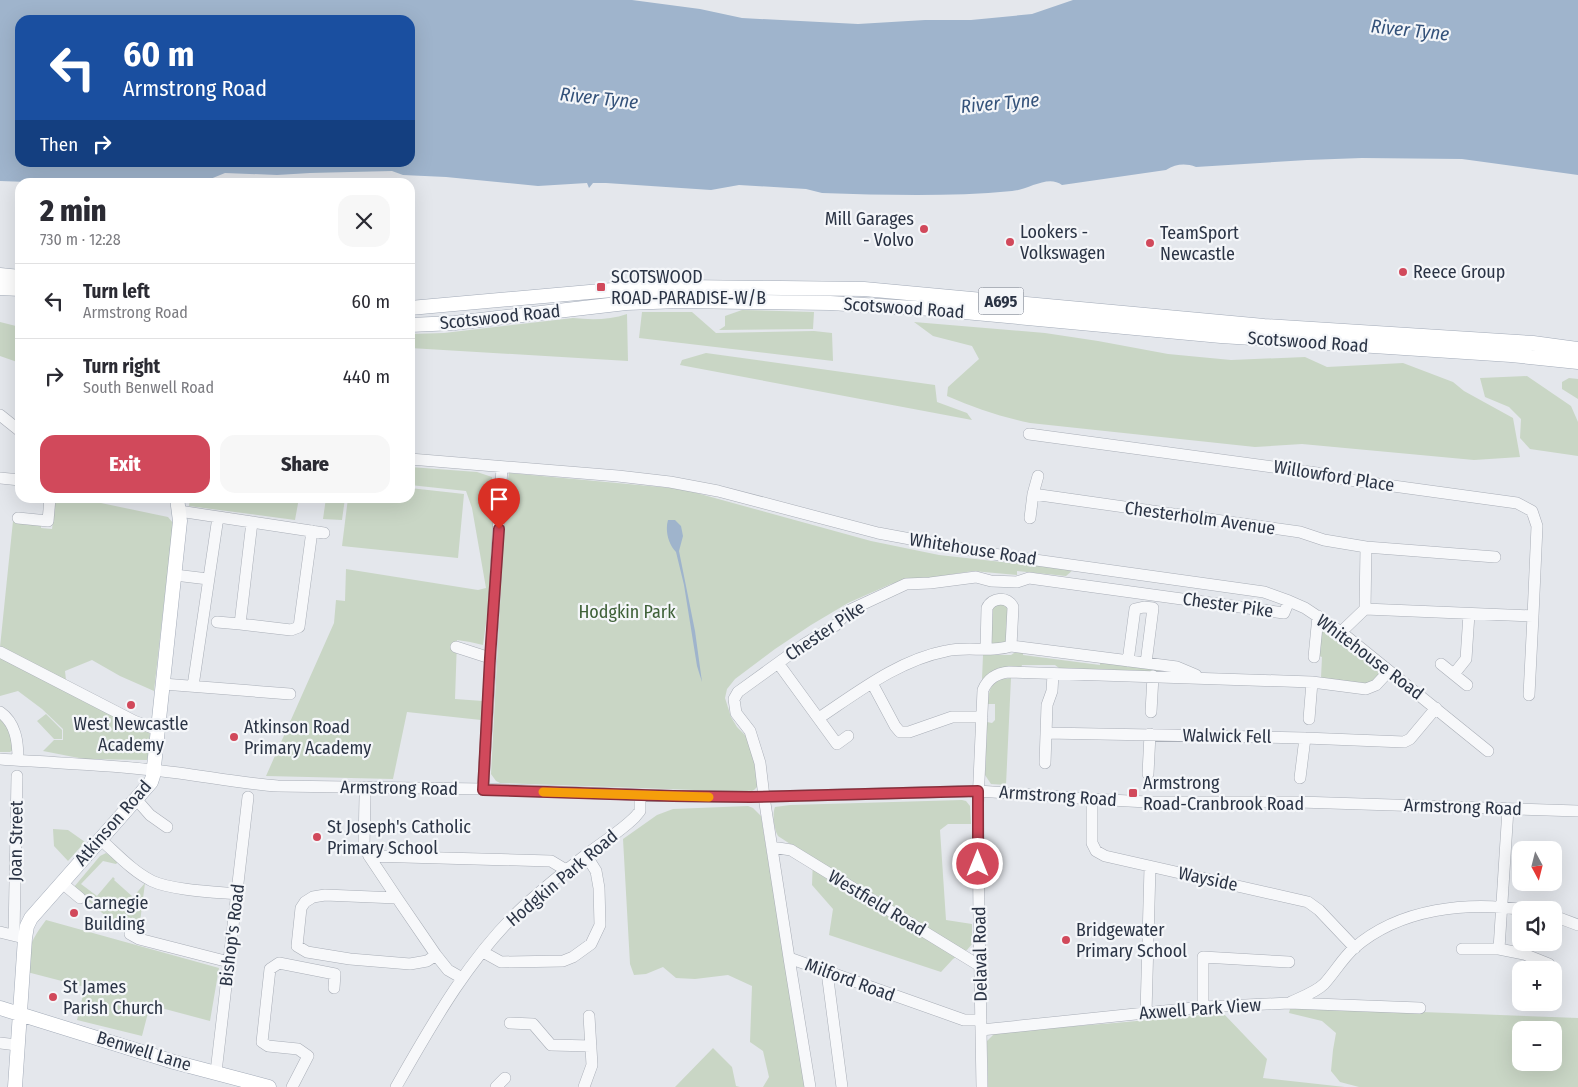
<!DOCTYPE html>
<meta charset="utf-8">
<style>
body{margin:0;font-family:"Fira Sans Condensed",sans-serif;background:#f7f7f7;color:#2b2b33;height:100vh;display:flex;flex-direction:column;font-size:19px;white-space:nowrap}
*{box-sizing:border-box;margin:0}
p{font-size:16px;color:#7c7c81}
.icon{flex:none;width:28px;height:28px;fill:none;stroke:currentColor;stroke-width:2;stroke-linecap:round;stroke-linejoin:round}
.map{position:relative;flex:1;overflow:hidden}
.side{position:absolute;left:15px;top:178px;width:400px;height:325px;display:flex;flex-direction:column;background:#fff;border-radius:15px;box-shadow:0 5px 20px #0002}
.side>*{flex:none}
.top-card{position:absolute;left:15px;top:15px;width:400px;height:152px;border-radius:15px;box-shadow:0 5px 20px #0002;background:#1a4fa0;color:#fff;overflow:hidden}
.needle{width:32px;rotate:173deg}
.tools{position:absolute;left:1512px;top:841px;display:grid;gap:10px}
.tools a{display:grid;place-items:center;width:50px;height:50px;border-radius:10px;background:#fff;box-shadow:0 5px 20px #0002;font-size:25px}
.pin{position:absolute;display:grid;place-items:center;width:42px;height:42px;color:#fff;margin:-51px -21px;border-radius:50% 50% 50% 0;rotate:-45deg;box-shadow:0 0 5px #0007}
.pin .icon{rotate:45deg}
.me{position:absolute;width:55px;margin:-28px;rotate:0deg;stroke-linejoin:round;filter:drop-shadow(0 0 4px #0008)}
.turn{display:flex;align-items:center;gap:18px;height:105px;padding:0 25px;font-size:22px}
.turn .icon{width:65px;height:65px;stroke-width:2.5}
.turn b{display:block;font-size:35px;line-height:42px}
.then{display:flex;align-items:center;height:48px;padding:0 25px;background:#0003;gap:10px;font-size:19px}
.round{display:grid;place-items:center;flex:none;width:52px;height:52px;border-radius:15px;background:#f7f7f7}
.headline{display:flex;align-items:center;justify-content:space-between;height:85px;padding:0 25px}
h1{font-size:30px;font-weight:800;line-height:38px}
.primary-button{display:flex;gap:10px;margin-top:auto;padding:10px 25px}
.primary-button a{flex:1;height:58px;border-radius:15px;background:#d1495b;color:#fff;font-size:20px;font-weight:800;line-height:58px;text-align:center}
.primary-button a+a{background:#f7f7f7;color:#2b2b33}
ul{padding:0;list-style:none}
li{display:flex;align-items:center;gap:15px;height:75px;padding:0 25px;border-top:1px solid #e1e1e2}
li div{flex:1}
li b{display:block;font-size:19px}
li em{font-style:normal}
.map>svg:first-child{display:block}
</style>
<div class="map">
<svg width="1578" height="1087" viewBox="0 0 1578 1087">
<rect width="100%" height="100%" fill="#e4e7ec"/>
<path fill="#c9d6c5" fill-rule="evenodd" d="M 742,310 L 814,312 L 813,329 L 719,330 L 725,326 L 725,316 Z
M 642,312 L 692,312 L 716,333 L 814,331 L 832,333 L 833,361 L 639,338 Z
M 627,314 L 628,361 L 410,348 L 410,334 L 444,333 L 573,318 C 591,320 610,320 627,314 Z
M 0,322 L 20,327 L 20,363 L 0,356 Z
M 914,322 L 1045,333 L 1098,341 L 1168,354 L 1231,360 L 1305,357 L 1327,367 L 1403,363 L 1453,382 L 1464,391 L 1513,418 L 1520,457 L 1474,460 L 1302,444 L 1255,447 L 1030,423 C 1001,417 974,408 947,396 L 948,387 L 979,359 L 972,346 L 933,336 Z
M 706,353 L 935,385 L 937,402 L 967,413 L 972,420 L 680,365 L 682,360 Z
M 1527,376 L 1571,406 L 1578,422 L 1578,456 L 1530,449 L 1520,438 L 1521,419 L 1509,407 L 1485,397 L 1480,378 Z
M 1569,378 L 1578,379 L 1578,399 L 1562,389 L 1562,382 Z
M 410,467 L 477,472 L 492,477 L 495,492 L 490,594 L 483,645 L 470,642 L 457,640 L 455,699 L 483,701 L 481,720 L 407,712 L 393,779 L 266,776 L 334,623 L 336,600 L 345,601 L 346,569 L 478,590 L 486,588 L 472,508 L 466,491 L 410,485 Z
M 509,473 L 682,489 L 871,541 L 939,555 L 1073,570 L 1066,576 L 1017,571 L 1017,575 L 973,571 L 891,584 L 848,603 L 811,625 L 775,649 L 735,679 L 727,689 L 725,698 L 731,717 L 737,727 L 746,736 L 757,770 L 757,787 L 754,790 L 750,792 L 500,783 L 496,781 L 491,774 L 506,492 Z
M 410,488 L 464,494 L 458,558 L 342,546 L 348,498 L 410,498 Z
M 56,498 L 77,498 L 168,517 L 173,523 L 154,691 L 120,676 L 92,660 L 65,671 L 66,680 L 0,647 L 13,521 L 41,524 L 41,528 L 52,529 Z
M 190,498 L 299,498 L 295,520 L 189,506 Z
M 326,498 L 345,498 L 342,520 L 323,519 Z
M 993,604 C 1000,604 1006,603 1008,611 L 1006,645 L 993,646 L 990,643 Z
M 1326,628 L 1382,672 L 1370,684 L 1321,678 L 1322,657 L 1319,656 L 1322,629 Z
M 1017,651 L 1023,652 L 1023,655 L 1100,665 L 1100,661 L 1175,672 L 1059,668 L 1055,665 L 1022,665 L 1021,668 L 998,668 L 985,678 L 982,679 L 983,655 L 1011,655 Z
M 0,656 L 150,731 L 149,750 L 147,760 L 84,759 L 43,751 L 54,740 L 63,740 L 63,729 L 42,709 L 18,691 L 0,696 Z
M 1002,677 L 1003,679 L 1011,678 L 1006,785 L 991,784 L 985,775 L 987,722 L 992,723 L 995,720 L 995,704 L 988,704 C 989,690 990,684 1002,677 Z
M 46,714 L 62,730 L 62,739 L 54,739 L 37,721 Z
M 0,718 L 11,733 L 13,750 L 10,752 L 0,752 Z
M 962,800 L 966,801 L 970,806 L 971,824 L 948,824 L 940,830 L 946,920 L 972,924 L 972,944 L 967,950 L 953,959 L 941,972 L 829,935 L 833,909 L 812,885 L 813,859 L 778,836 C 774,829 772,815 775,807 L 790,805 Z
M 748,806 L 753,808 L 761,816 L 805,1087 L 763,1087 L 769,1077 L 763,1051 L 750,1042 L 752,986 L 728,975 L 695,979 L 676,978 L 663,967 L 646,974 L 634,975 L 630,964 L 623,839 L 657,815 L 673,809 Z
M 53,829 L 68,830 L 85,842 L 68,861 L 54,846 Z
M 106,853 L 118,862 L 116,864 L 103,861 L 81,884 L 97,896 L 113,877 L 115,879 L 114,880 L 133,897 L 145,883 L 139,930 L 132,928 L 131,931 C 108,921 92,904 74,887 L 100,856 Z
M 46,920 L 219,968 L 210,1021 L 150,1005 L 142,1036 L 77,1020 L 85,987 L 27,972 C 27,948 32,939 46,920 Z
M 1318,1008 L 1578,1018 L 1578,1087 L 1359,1087 L 1340,1082 L 1331,1071 L 1333,1050 L 1336,1033 L 1322,1021 L 1289,1013 L 1290,1009 ZM 1521,1030 L 1554,1030 L 1554,1062 L 1521,1062 Z
M 1223,1013 L 1267,1059 L 1263,1078 L 1345,1087 L 988,1087 L 987,1041 L 996,1032 L 1115,1023 Z
M 713,1048 L 732,1067 L 736,1086 L 740,1087 L 675,1087 Z"/>
<path fill="#9fb4cc" fill-rule="evenodd" d="M 0,0 L 632,0 L 700,9 L 742,18 L 858,24 L 925,20 L 971,20 L 1032,14 L 1073,0 L 1578,0 L 1578,175 L 1462,159 L 1362,158 L 1307,160 L 1196,167 C 1185,163 1176,164 1166,170 L 1062,185 C 1048,174 1028,190 1012,191 C 949,197 885,195 822,193 L 806,189 L 739,185 L 711,190 L 606,183 L 593,183 L 589,188 L 587,183 L 538,186 L 446,177 L 403,175 L 392,171 L 310,173 L 277,175 L 225,173 L 203,182 L 28,182 L 0,181 ZM 20,20 L 410,20 L 410,162 L 20,162 Z
M 668,520 L 675,520 L 681,526 L 683,536 L 679,551 L 695,631 L 702,682 L 697,666 L 684,585 L 676,552 C 668,544 665,530 668,520 Z"/>
<g fill="none" stroke-linecap="round" stroke-linejoin="round">
<defs>
<path id="minor" d="M 0,415 L 20,431
M 1029,434 L 1317,473 L 1335,478 L 1517,503 L 1532,511 L 1537,526 L 1533,616
M 410,459 L 618,476 L 670,482 L 718,491 L 878,533 L 986,553 L 1264,592 L 1289,601 L 1305,608 L 1341,632 L 1488,751
M 0,478 L 20,480
M 1033,494 L 1300,532 L 1324,540 L 1366,547
M 179,511 L 324,533
M 18,518 L 48,521 L 50,498
M 1030,518 L 1033,494 L 1038,476
M 252,522 L 240,624 L 291,630 L 299,627 L 312,531
M 175,575 L 208,579
M 1365,609 L 1533,616 L 1529,695
M 217,622 L 240,624
M 1341,632 L 1365,609 L 1366,547 L 1495,557
M 1011,646 L 1177,667 L 1196,675
M 456,647 L 490,658
M 0,652 L 134,721 L 158,730
M 1314,657 L 1318,616
M 1128,661 L 1135,609 L 1144,607 L 1153,608 L 1146,663
M 778,663 L 837,744 L 848,736
M 1441,664 L 1467,685
M 1454,674 L 1466,659 L 1469,614
M 872,683 L 895,726 L 900,732 L 909,732 L 952,717 L 982,717
M 163,684 L 290,694
M 193,686 L 218,517
M 0,712 C 16,723 18,742 18,760
M 1151,712 L 1153,676
M 819,718 C 858,692 899,660 946,651 C 967,646 991,653 1011,646 L 1013,607 C 1008,596 992,597 987,608 L 986,649
M 1309,719 L 1312,682
M 1046,733 L 1305,738 L 1404,742 L 1410,739 L 1436,708
M 0,759 C 51,763 102,764 153,770 C 195,774 236,783 278,786 L 483,789 L 673,796 L 750,797 L 978,791 L 1092,799 L 1147,802 L 1299,802 L 1578,811
M 1045,763 L 1047,705 L 1052,691 L 1053,674
M 1148,774 L 1150,734
M 1300,778 L 1305,738
M 483,789 L 502,467
M 365,797 L 364,845 L 369,856 L 397,898 L 436,955 L 448,970 L 462,978
M 136,799 L 150,815 L 167,827
M 1092,799 L 1092,843 L 1096,851 L 1105,856 L 1308,902 L 1319,910 L 1355,948
M 100,839 C 116,853 132,871 152,881 C 171,890 214,892 237,894
M 772,847 L 791,850 L 980,966
M 369,856 L 551,861 L 566,870
M 62,883 L 80,898
M 397,898 L 325,895 L 313,897 L 305,902 L 301,908 L 297,946 L 307,952 L 350,959 L 410,964 L 427,961 L 436,955
M 1554,916 L 1578,925
M 0,932 L 20,937
M 130,934 L 139,939 L 229,962
M 14,935 L 17,776
M 1462,949 L 1499,949 L 1524,954 L 1549,964
M 1499,949 L 1508,809
M 483,952 L 501,962 L 563,961 L 573,957 L 591,944 L 600,925 L 599,888 L 596,871 L 586,855
M 789,958 L 810,1087
M 827,972 L 842,1087
M 1291,1002 C 1302,997 1316,992 1324,984 C 1335,972 1342,959 1354,948 C 1400,908 1468,901 1525,910
M 1203,1007 L 1203,957 L 1289,962
M 1146,1013 L 1150,867
M 981,1020 L 964,1020 L 789,958 L 764,797 L 760,763 L 750,731 L 736,713 L 734,699 L 738,692 L 803,645 L 836,625 L 848,611 L 906,584 L 930,583 L 976,577 L 991,581 L 1017,582 L 1029,578 L 1284,613 L 1289,601
M 510,1023 L 533,1024 L 551,1045 L 591,1046
M 981,1030 L 1203,1007 L 1289,1003 L 1420,1008
M 0,1043 L 17,1045
M 216,1072 L 248,797
M 292,1087 L 308,1056 L 298,1049 L 268,1046 L 262,1042 L 270,969 L 279,963 L 335,974 L 334,988
M 396,1087 C 433,1022 470,956 525,905 C 545,887 566,870 587,854 C 603,842 621,831 635,817 L 640,811 L 640,795
M 496,1087 L 505,1078
M 584,1087 L 592,1065 L 589,1016
M 982,1087 L 979,920 L 978,803 L 983,690 C 988,678 997,673 1009,672 L 1312,682 L 1366,689 L 1376,685 L 1389,671"/>
<path id="major" d="M 0,275 L 20,277
M 0,288 L 20,289
M 410,308 L 612,290 L 684,287 L 864,289 L 1264,326 L 1533,343 L 1578,349
M 410,325 L 454,323 L 626,303 L 679,301 L 830,303 L 932,309 L 1221,336 L 1511,355 L 1578,362
M 0,1008 L 174,1062 L 269,1087
M 15,1087 L 25,938 L 27,926 L 31,918 L 151,782 L 153,776 L 180,521 L 177,498"/>
</defs>
<use href="#minor" stroke="#a9aeb7" stroke-width="12"/>
<use href="#major" stroke="#a3abb8" stroke-width="15"/>
<use href="#minor" stroke="#f7f8fa" stroke-width="11"/>
<use href="#major" stroke="#fff" stroke-width="14"/>
</g>
<g fill="none" stroke-linecap="round" stroke-linejoin="round">
<defs>
<path id="route" d="M 499,529 L 490,658 L 483,790 L 673,796 L 750,797 L 978,791 L 978,864"/>
</defs>
<use href="#route" stroke="#882f3b" stroke-width="12"/>
<use href="#route" stroke="#d1495b" stroke-width="9"/>
<path stroke="#f59e0b" stroke-width="9" d="M 543,792 L 709,797"/>
</g>
<g fill="#d1495b" stroke="#f4f6f9" stroke-width="2">
<circle cx="924" cy="229" r="5"/>
<circle cx="1010" cy="242" r="5"/>
<circle cx="1150" cy="243" r="5"/>
<circle cx="1403" cy="272" r="5"/>
<rect x="596" y="282" width="10" height="10" rx="2.5"/>
<circle cx="131" cy="705" r="5"/>
<circle cx="234" cy="737" r="5"/>
<rect x="1128" y="788" width="10" height="10" rx="2.5"/>
<circle cx="317" cy="837" r="5"/>
<circle cx="74" cy="913" r="5"/>
<circle cx="1066" cy="940" r="5"/>
<circle cx="53" cy="997" r="5"/>
</g>
<g text-anchor="middle" dominant-baseline="central" stroke-width="4.5" stroke-linejoin="round" paint-order="stroke">
<rect fill="#f4f6f9" stroke="#676e7b" stroke-width="1" x="978.5" y="287.5" width="45" height="27" rx="4"/>
<g font-size="16" font-weight="bold" fill="#2b3445">
<text x="1001" y="301">A695</text>
</g>
<g font-size="18" fill="#2b3445" stroke="#f4f6f9" text-anchor="start">
<text x="914" y="219" text-anchor="end">Mill Garages<tspan x="914" dy="21">- Volvo</tspan></text>
<text x="1020" y="232">Lookers -<tspan x="1020" dy="21">Volkswagen</tspan></text>
<text x="1160" y="233">TeamSport<tspan x="1160" dy="21">Newcastle</tspan></text>
<text x="1413" y="272">Reece Group</text>
<text x="611" y="277">SCOTSWOOD<tspan x="611" dy="21">ROAD-PARADISE-W/B</tspan></text>
<text x="131" y="724" text-anchor="middle">West Newcastle<tspan x="131" dy="21">Academy</tspan></text>
<text x="244" y="727">Atkinson Road<tspan x="244" dy="21">Primary Academy</tspan></text>
<text x="1143" y="783">Armstrong<tspan x="1143" dy="21">Road-Cranbrook Road</tspan></text>
<text x="327" y="827">St Joseph's Catholic<tspan x="327" dy="21">Primary School</tspan></text>
<text x="84" y="903">Carnegie<tspan x="84" dy="21">Building</tspan></text>
<text x="1076" y="930">Bridgewater<tspan x="1076" dy="21">Primary School</tspan></text>
<text x="63" y="987">St James<tspan x="63" dy="21">Parish Church</tspan></text>
</g>
<g font-size="18" fill="#2b3445" stroke="#f4f6f9">
<text transform="translate(904 308) rotate(4)">Scotswood Road</text>
<text transform="translate(500 317) rotate(-6)">Scotswood Road</text>
<text transform="translate(1308 342) rotate(4)">Scotswood Road</text>
<text transform="translate(1334 476) rotate(9)">Willowford Place</text>
<text transform="translate(1200 518) rotate(8)">Chesterholm Avenue</text>
<text transform="translate(973 549) rotate(9)">Whitehouse Road</text>
<text transform="translate(1228 605) rotate(8)">Chester Pike</text>
<text transform="translate(825 631) rotate(-34)">Chester Pike</text>
<text transform="translate(1370 657) rotate(37)">Whitehouse Road</text>
<text transform="translate(1227 736) rotate(1)">Walwick Fell</text>
<text transform="translate(399 788) rotate(1)">Armstrong Road</text>
<text transform="translate(1058 796) rotate(4)">Armstrong Road</text>
<text transform="translate(1463 807) rotate(2)">Armstrong Road</text>
<text transform="translate(113 823) rotate(-49)">Atkinson Road</text>
<text transform="translate(16 841) rotate(-89)">Joan Street</text>
<text transform="translate(562 878) rotate(-40)">Hodgkin Park Road</text>
<text transform="translate(1208 879) rotate(12)">Wayside</text>
<text transform="translate(877 903) rotate(31)">Westfield Road</text>
<text transform="translate(232 935) rotate(-83)">Bishop's Road</text>
<text transform="translate(980 954) rotate(-91)">Delaval Road</text>
<text transform="translate(850 980) rotate(20)">Milford Road</text>
<text transform="translate(1200 1009) rotate(-4)">Axwell Park View</text>
<text transform="translate(144 1051) rotate(17)">Benwell Lane</text>
</g>
<g font-size="18" fill="#3f6138" stroke="#f4f6f9">
<text x="627" y="612">Hodgkin Park</text>
</g>
<g font-size="19" font-style="italic" fill="#34527a" stroke="#f4f6f9">
<text transform="translate(1410 30) rotate(6)">River Tyne</text>
<text transform="translate(599 98) rotate(6)">River Tyne</text>
<text transform="translate(1000 103) rotate(-5)">River Tyne</text>
</g>
</g>
</svg>
<div class="tools">
<a><svg class="needle" viewBox="-14 -14 28 28"><path d="M0-13l5 13h-10z" fill="#e53935"/><path d="M0 13l5-13h-10z" fill="#7c7c81"/></svg></a>
<a><svg class="icon" aria-label="sound" viewBox="0 0 24 24"><path d="M4 9h4l5-4v14l-5-4H4zM17 9q2 3 0 6"/></svg></a>
<a>+</a>
<a>−</a>
</div>
<div class="pin" style="left:499px;top:529px;background:#d93025"><svg class="icon" aria-label="arrive" viewBox="0 0 24 24"><path d="M6 21V4h12l-3 4 3 4H6"/></svg></div>
<svg class="me" style="left:978px;top:864px" viewBox="-20 -20 40 40"><circle r="17" fill="#d1495b" stroke="#fff" stroke-width="3"/><path d="M0-11L8 9 0 5-8 9z" fill="#fff"/></svg>
<div class="top-card">
<div class="turn"><svg class="icon" aria-label="left" viewBox="0 0 24 24"><path d="M17 20v-9H6M10 6l-5 5 5 5"/></svg><div><b>60 m</b>Armstrong Road</div></div>
<div class="then">Then<svg class="icon" aria-label="right" viewBox="0 0 24 24"><path d="M7 20v-9h11M14 6l5 5-5 5"/></svg></div>
</div>
<section class="side">
<div class="headline"><div><h1>2 min</h1><p>730 m · 12:28</p></div><a class="round"><svg class="icon" aria-label="close" viewBox="0 0 24 24"><path d="M6 6l12 12M18 6L6 18"/></svg></a></div>
<ul>
<li><svg class="icon" aria-label="left" viewBox="0 0 24 24"><path d="M17 20v-9H6M10 6l-5 5 5 5"/></svg><div><b>Turn left</b><p>Armstrong Road</p></div><em>60 m</em></li>
<li><svg class="icon" aria-label="right" viewBox="0 0 24 24"><path d="M7 20v-9h11M14 6l5 5-5 5"/></svg><div><b>Turn right</b><p>South Benwell Road</p></div><em>440 m</em></li>
</ul>
<div class="primary-button"><a>Exit</a><a>Share</a></div>
</section>
</div>
